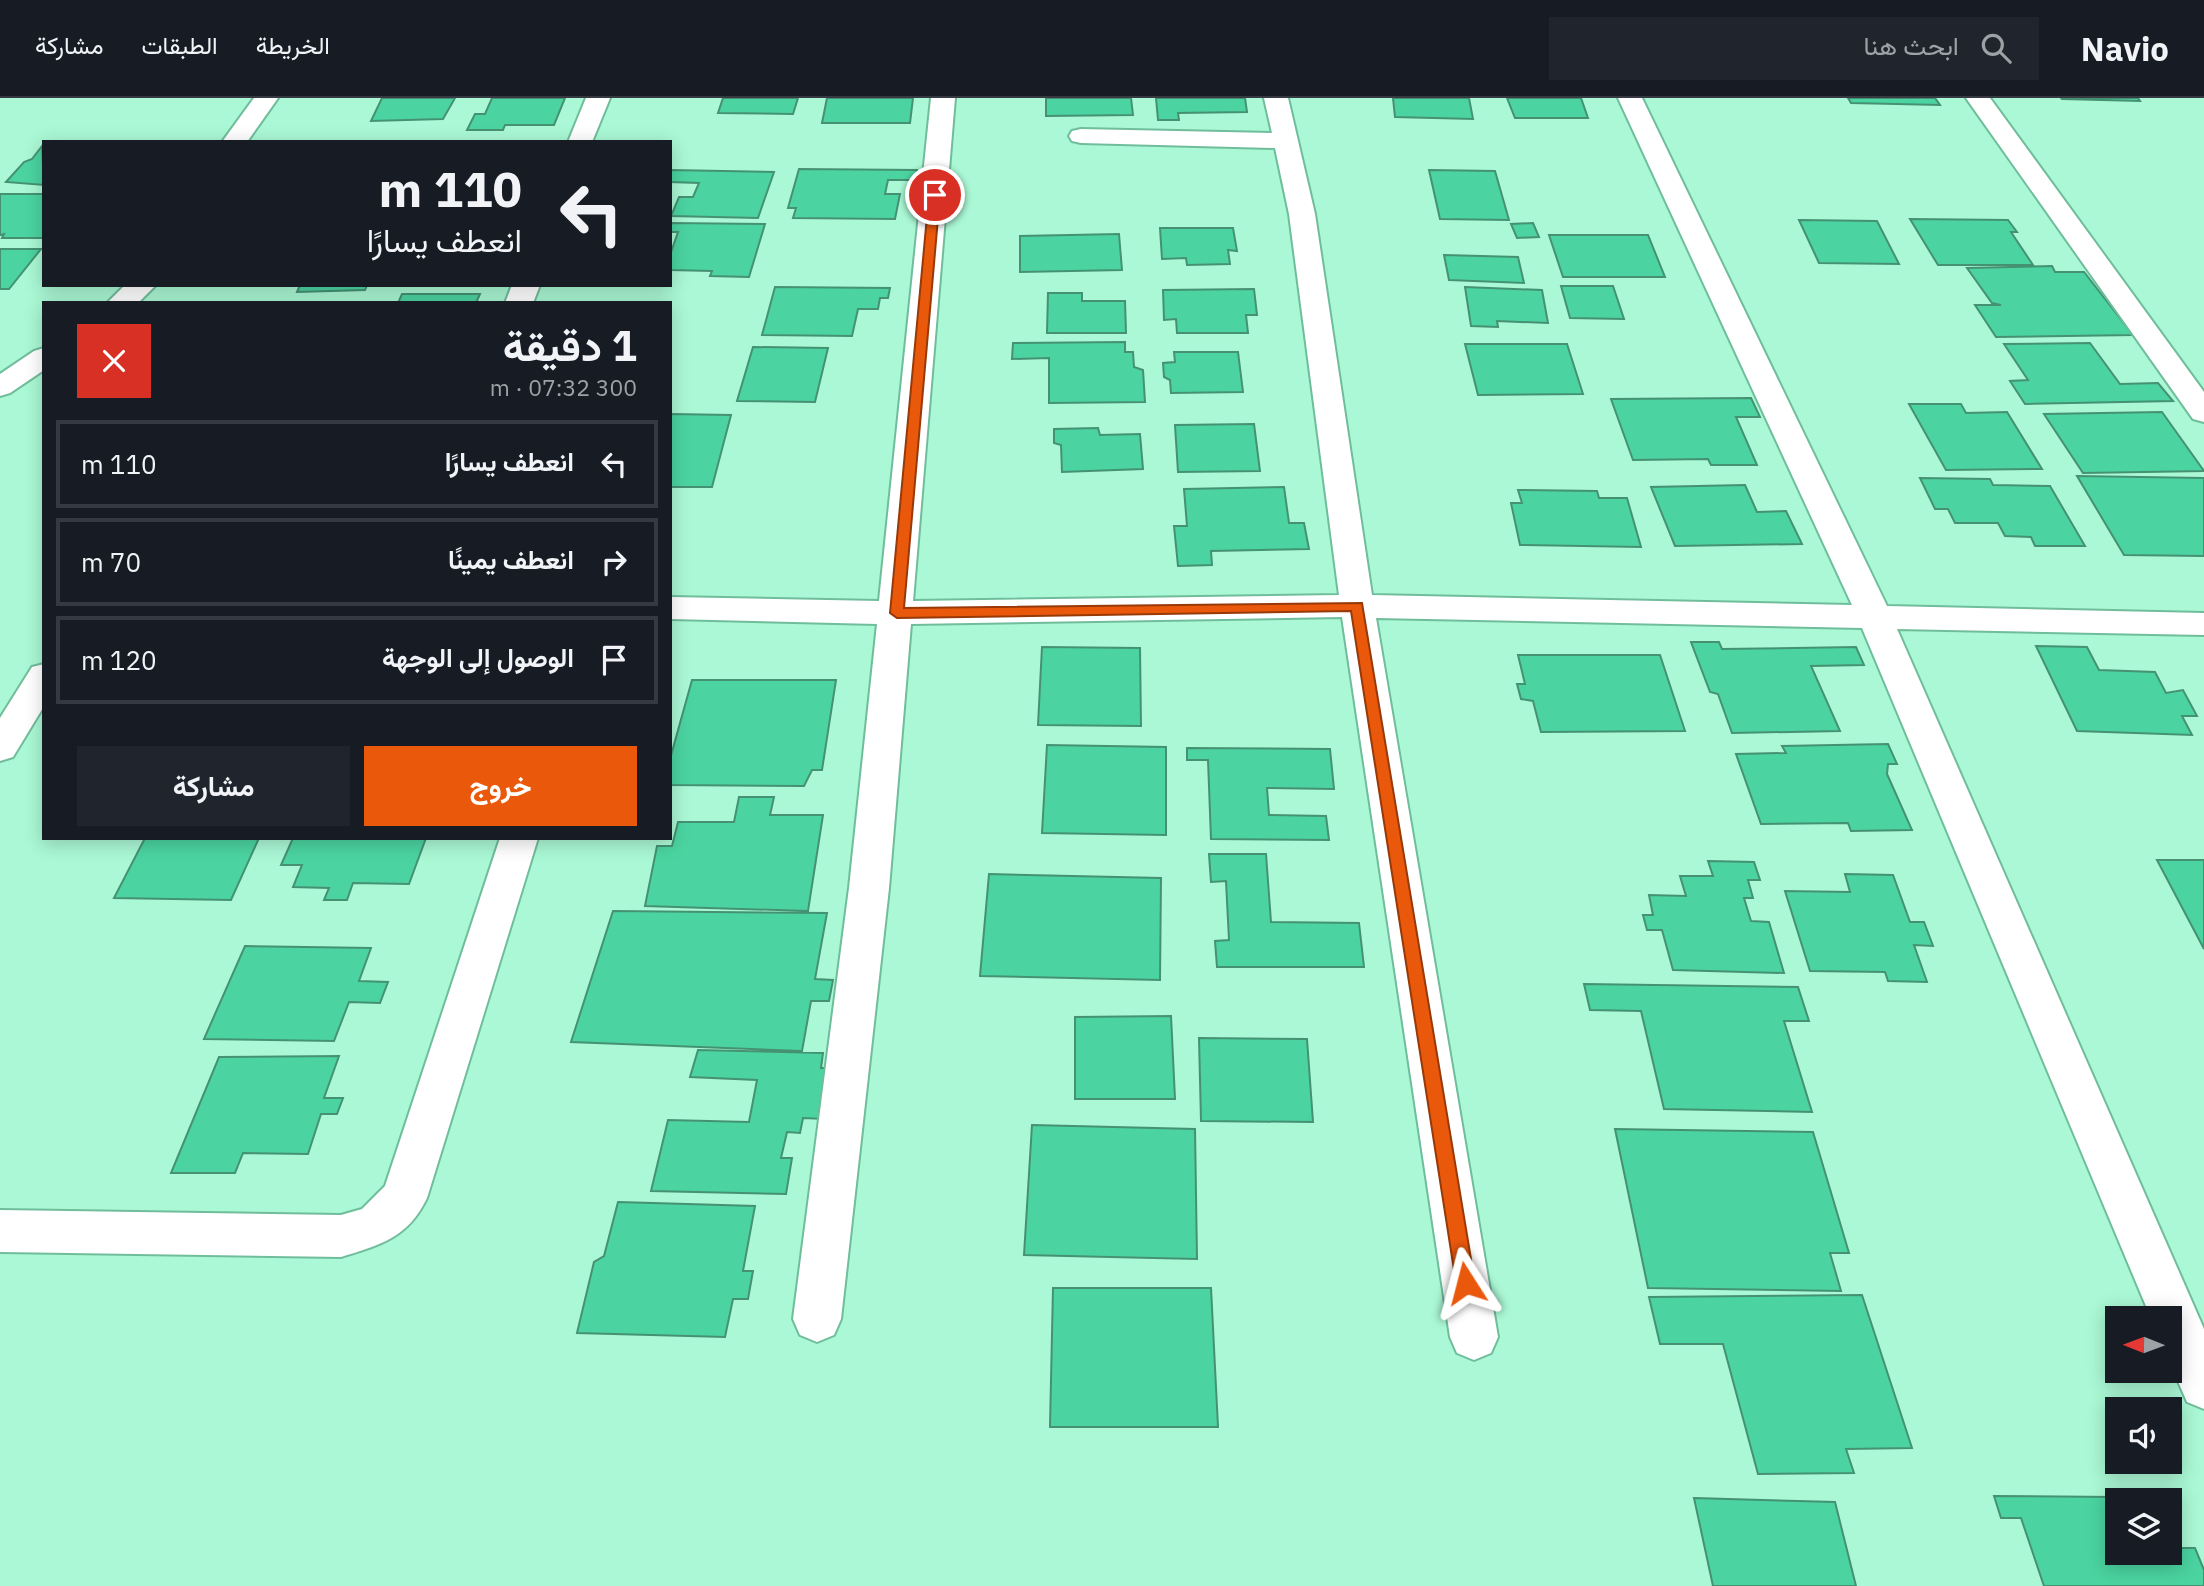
<!DOCTYPE html>
<html lang="ar">
<meta charset="utf-8">
<style>
body{margin:0;font-family:"IBM Plex Sans",Vazirmatn,sans-serif;background:#20242c;color:#f1f3f6;direction:rtl;height:100vh;display:flex;flex-direction:column;font-size:26px;white-space:nowrap}
*{box-sizing:border-box;margin:0}
p{font-size:23px;color:#9ea1a6}
.icon{flex:none;width:38px;height:38px;fill:none;stroke:currentColor;stroke-width:2;stroke-linecap:round;stroke-linejoin:round}
.map{position:relative;flex:1;overflow:hidden;direction:ltr}
.drawer{position:absolute;left:42px;top:203px;width:630px;height:539px;display:flex;flex-direction:column;background:#171b24;border-radius:0px;box-shadow:0 4px 18px #0003;direction:rtl}
.drawer>*{flex:none}
.banner{position:absolute;left:42px;top:42px;width:630px;height:147px;border-radius:0px;box-shadow:0 4px 18px #0003;direction:rtl;background:#171b24;color:#f1f3f6;overflow:hidden}
.needle{width:46px;rotate:271deg}
.buttons{position:absolute;left:2105px;top:1208px;display:grid;gap:14px}
.buttons a{display:grid;place-items:center;width:77px;height:77px;border-radius:0px;background:#171b24;box-shadow:0 4px 18px #0003;font-size:35px}
.pin{position:absolute;display:grid;place-items:center;width:60px;height:60px;color:#fff;margin:-30px;border:4px solid #fff;border-radius:50%;box-shadow:0 2px 7px #0007}
.me{position:absolute;width:77px;margin:-38px;rotate:351deg;stroke-linejoin:round;filter:drop-shadow(0 0 5px #0008)}
.turn{display:flex;align-items:center;gap:24px;height:147px;padding:0 35px;font-size:32px}
.turn .icon{width:91px;height:91px;stroke-width:2.5}
.turn b{display:block;font-size:49px;line-height:60px}
.round{display:grid;place-items:center;flex:none;width:74px;height:74px;border-radius:0px;background:#20242c}
.overview{display:flex;align-items:center;justify-content:space-between;height:119px;padding:0 35px}
h1{font-size:42px;font-weight:700;line-height:52px}
.action{display:flex;gap:14px;margin-top:auto;padding:14px 35px}
.action a{flex:1;height:80px;border-radius:0px;background:#ea580c;color:#fff;font-size:28px;font-weight:700;line-height:80px;text-align:center}
.action a+a{background:#20242c;color:#f1f3f6}
ul{padding:0;list-style:none}
li{display:flex;align-items:center;gap:21px;height:88px;margin:0 14px 10px;padding:0 21px;border:4px solid #363941;border-radius:0px}
li div{flex:1}
li b{display:block;font-size:26px}
li em{font-style:normal}
header{display:flex;align-items:center;gap:42px;box-sizing:border-box;height:98px;padding:0 35px;background:#171b24;border-bottom:2px solid #363941}
header strong{font-size:33px}
nav{display:flex;gap:38px;margin-inline-start:auto;font-size:24px}
.search{width:490px;height:63px;background:#20242c;display:flex;align-items:center;gap:18px;box-sizing:border-box;padding:0 24px;border-radius:0px;color:#9ea1a6;font-size:26px}
.map>svg:first-child{display:block}
</style>
<header>
<strong>Navio</strong>
<div class="search"><svg class="icon" aria-label="search" viewBox="0 0 24 24"><circle cx="10" cy="10" r="6"/><path d="M15 15l6 6"/></svg>ابحث هنا</div>
<nav><a>الخريطة</a><a>الطبقات</a><a>مشاركة</a></nav>
</header>
<div class="map">
<svg width="2204" height="1488" viewBox="0 0 2204 1488">
<rect width="100%" height="100%" fill="#aaf8d5"/>
<path fill="#4bd4a1" stroke="#459273" stroke-width="2" d="M 382,0 L 455,0 L 443,21 L 371,23 Z
M 492,0 L 565,0 L 554,27 L 505,27 L 503,32 L 467,32 L 475,16 L 485,16 Z
M 723,0 L 798,0 L 793,16 L 718,15 Z
M 827,0 L 913,0 L 910,25 L 822,25 Z
M 1046,0 L 1131,0 L 1133,17 L 1046,18 Z
M 1156,0 L 1245,0 L 1247,14 L 1178,15 L 1179,22 L 1158,22 Z
M 1393,0 L 1469,0 L 1473,21 L 1395,19 Z
M 1507,0 L 1581,0 L 1588,20 L 1515,20 Z
M 1848,0 L 1935,0 L 1940,7 L 1851,5 Z
M 2061,0 L 2138,0 L 2140,3 L 2062,1 Z
M 42,48 L 44,87 L 6,84 L 24,64 L 32,61 Z
M 799,71 L 917,72 L 916,82 L 888,82 L 885,96 L 900,96 L 895,121 L 793,120 L 796,110 L 788,110 Z
M 670,72 L 774,74 L 758,120 L 671,118 L 679,99 L 693,99 L 699,85 L 670,84 Z
M 1429,72 L 1495,73 L 1509,122 L 1440,121 Z
M 0,96 L 44,96 L 44,140 L 2,140 L 4,136 L 0,137 Z
M 1910,121 L 2008,122 L 2017,134 L 2011,134 L 2033,167 L 1938,167 Z
M 1799,122 L 1877,123 L 1899,166 L 1819,165 Z
M 670,125 L 765,126 L 749,179 L 710,178 L 712,173 L 670,172 L 670,157 L 678,134 L 670,134 Z
M 1533,125 L 1539,139 L 1517,140 L 1511,126 Z
M 1160,130 L 1233,130 L 1237,153 L 1228,152 L 1230,166 L 1187,167 L 1186,160 L 1162,161 Z
M 1119,136 L 1122,172 L 1020,174 L 1020,138 Z
M 1549,137 L 1648,137 L 1665,179 L 1563,179 Z
M 0,151 L 41,151 L 9,191 L 0,191 Z
M 1444,157 L 1518,159 L 1524,185 L 1449,182 Z
M 2052,168 L 2055,174 L 2084,174 L 2133,237 L 1996,239 L 1975,207 L 2001,207 L 1992,205 L 1967,170 Z
M 300,187 L 367,187 L 365,192 L 297,194 Z
M 1561,188 L 1613,188 L 1624,221 L 1570,220 Z
M 775,189 L 890,190 L 888,200 L 880,200 L 878,211 L 858,211 L 852,238 L 762,237 Z
M 1465,189 L 1542,192 L 1548,225 L 1497,223 L 1498,229 L 1471,228 Z
M 1254,191 L 1257,217 L 1246,217 L 1248,235 L 1177,235 L 1176,221 L 1164,222 L 1163,192 Z
M 1048,195 L 1082,195 L 1082,203 L 1125,203 L 1126,235 L 1047,235 Z
M 402,196 L 480,196 L 476,205 L 398,205 Z
M 1125,244 L 1125,254 L 1133,254 L 1134,269 L 1143,272 L 1145,304 L 1049,305 L 1049,260 L 1012,261 L 1013,245 Z
M 2090,245 L 2120,286 L 2158,285 L 2173,303 L 2025,306 L 2010,283 L 2028,282 L 2004,246 Z
M 1465,246 L 1567,246 L 1583,296 L 1478,297 Z
M 753,249 L 828,250 L 815,304 L 737,303 Z
M 1174,254 L 1238,254 L 1243,294 L 1171,295 L 1170,282 L 1164,279 L 1163,265 L 1175,264 Z
M 1751,300 L 1760,319 L 1736,319 L 1757,367 L 1711,367 L 1708,361 L 1633,362 L 1611,301 Z
M 1909,306 L 1961,306 L 1966,315 L 2007,314 L 2042,371 L 1946,372 Z
M 2162,314 L 2204,373 L 2083,375 L 2044,316 Z
M 670,316 L 731,317 L 712,389 L 670,389 Z
M 1254,326 L 1260,373 L 1178,374 L 1175,327 Z
M 1098,330 L 1100,337 L 1140,336 L 1143,371 L 1062,374 L 1061,347 L 1054,345 L 1054,331 Z
M 2077,378 L 2204,380 L 2204,458 L 2124,457 Z
M 1920,380 L 1990,381 L 1993,387 L 2050,388 L 2085,448 L 2035,448 L 2031,439 L 2005,438 L 1998,425 L 1955,425 L 1948,411 L 1935,411 Z
M 1745,387 L 1757,414 L 1786,413 L 1802,446 L 1675,448 L 1651,389 Z
M 1284,389 L 1289,425 L 1304,425 L 1309,451 L 1211,453 L 1212,467 L 1178,468 L 1174,428 L 1187,428 L 1184,391 Z
M 1518,392 L 1597,393 L 1599,400 L 1627,400 L 1641,449 L 1520,447 L 1511,405 L 1522,405 Z
M 1691,544 L 1719,544 L 1722,551 L 1856,549 L 1864,567 L 1811,568 L 1840,633 L 1732,635 L 1718,596 L 1710,594 Z
M 2036,548 L 2087,549 L 2099,572 L 2155,574 L 2166,595 L 2183,592 L 2197,618 L 2182,618 L 2192,637 L 2077,633 Z
M 1042,549 L 1140,550 L 1141,628 L 1038,627 Z
M 1518,557 L 1660,557 L 1685,633 L 1541,634 L 1533,603 L 1521,601 L 1517,586 L 1525,586 Z
M 692,582 L 836,582 L 822,672 L 812,672 L 804,688 L 670,687 L 670,661 Z
M 1888,646 L 1897,666 L 1888,666 L 1887,676 L 1912,732 L 1851,733 L 1848,725 L 1761,726 L 1736,656 L 1786,655 L 1782,648 Z
M 1047,647 L 1166,649 L 1166,737 L 1042,735 Z
M 1187,650 L 1330,651 L 1334,691 L 1267,690 L 1269,717 L 1326,718 L 1329,742 L 1211,741 L 1208,662 L 1187,662 Z
M 739,699 L 774,699 L 770,717 L 823,717 L 808,813 L 645,808 L 657,748 L 672,748 L 678,724 L 734,724 Z
M 145,740 L 259,740 L 231,802 L 114,800 Z
M 293,740 L 426,740 L 409,786 L 353,785 L 347,802 L 324,802 L 329,790 L 293,789 L 302,767 L 281,767 Z
M 1209,756 L 1266,756 L 1271,824 L 1359,825 L 1364,869 L 1217,869 L 1215,843 L 1229,842 L 1226,783 L 1211,784 Z
M 2157,762 L 2204,762 L 2204,851 Z
M 1708,763 L 1754,764 L 1760,782 L 1748,782 L 1753,800 L 1744,800 L 1751,823 L 1769,824 L 1784,875 L 1673,872 L 1662,832 L 1647,832 L 1643,817 L 1653,817 L 1649,797 L 1686,798 L 1680,778 L 1713,778 Z
M 989,776 L 1161,780 L 1160,882 L 980,878 Z
M 1845,776 L 1893,777 L 1910,824 L 1924,824 L 1933,848 L 1914,847 L 1927,884 L 1888,883 L 1885,874 L 1810,873 L 1785,793 L 1850,794 Z
M 613,813 L 827,815 L 815,881 L 833,882 L 829,903 L 811,903 L 802,953 L 571,944 Z
M 245,848 L 371,850 L 359,883 L 388,884 L 380,905 L 349,904 L 334,943 L 204,941 Z
M 1584,886 L 1798,889 L 1809,923 L 1784,923 L 1812,1014 L 1664,1011 L 1641,913 L 1590,912 Z
M 1171,918 L 1175,1001 L 1075,1001 L 1075,919 Z
M 1199,940 L 1307,941 L 1313,1024 L 1201,1023 Z
M 698,952 L 823,955 L 821,970 L 833,970 L 825,1021 L 803,1020 L 800,1035 L 787,1034 L 781,1060 L 792,1060 L 786,1096 L 651,1093 L 668,1022 L 749,1024 L 757,982 L 690,979 Z
M 339,958 L 324,1000 L 343,1000 L 337,1016 L 321,1016 L 308,1056 L 243,1055 L 235,1075 L 171,1075 L 219,959 Z
M 1032,1027 L 1195,1031 L 1197,1161 L 1024,1157 Z
M 1615,1031 L 1813,1034 L 1849,1155 L 1830,1155 L 1841,1193 L 1648,1190 Z
M 618,1104 L 755,1108 L 743,1173 L 753,1173 L 748,1201 L 733,1201 L 725,1239 L 577,1235 L 594,1164 L 604,1158 Z
M 1053,1190 L 1211,1190 L 1218,1329 L 1050,1329 Z
M 1862,1197 L 1912,1350 L 1846,1351 L 1854,1375 L 1758,1376 L 1723,1246 L 1660,1246 L 1649,1199 Z
M 1994,1398 L 2115,1399 L 2118,1454 L 2170,1454 L 2170,1450 L 2195,1450 L 2204,1472 L 2204,1488 L 2044,1488 L 2021,1420 L 2001,1420 Z
M 1694,1400 L 1835,1404 L 1856,1488 L 1713,1488 Z"/>
<g fill="none" stroke-linecap="round" stroke-linejoin="round">
<defs>
<path id="minor" d="M 254,0 L 278,0 L 247,44 L 222,44 Z
M 586,0 L 610,0 L 592,44 L 568,44 Z
M 931,0 L 955,0 L 913,503 L 1339,497 L 1289,116 L 1275,50 L 1081,45 L 1072,43 L 1069,38 L 1072,33 L 1081,31 L 1272,35 L 1264,0 L 1288,0 L 1315,116 L 1372,497 L 1852,507 L 1618,0 L 1642,0 L 1887,508 L 2204,515 L 2204,537 L 1897,531 L 2204,1231 L 2204,1311 L 2187,1304 L 2170,1265 L 2170,1220 L 2151,1220 L 1862,530 L 1376,520 L 1498,1239 L 1491,1255 L 1474,1262 L 1457,1255 L 1450,1239 L 1342,519 L 911,526 L 889,790 L 841,1221 L 834,1237 L 817,1244 L 800,1237 L 793,1221 L 849,790 L 877,526 L 670,521 L 670,499 L 879,503 Z
M 1966,0 L 1990,0 L 2204,294 L 2204,324 L 2193,321 Z
M 125,187 L 156,187 L 138,205 L 107,205 Z
M 512,187 L 540,187 L 533,205 L 505,205 Z
M 44,250 L 44,272 L 10,295 L 0,298 L 0,276 L 34,253 Z
M 44,566 L 44,608 L 13,659 L 0,663 L 0,620 L 32,569 Z
M 500,740 L 538,740 L 427,1100 C 408,1140 380,1147 341,1159 L 0,1154 L 0,1112 L 341,1117 L 362,1111 L 385,1088 Z"/>
</defs>
<use href="#minor" stroke="#70bd9c" stroke-width="4"/>
<use href="#minor" fill="#fff" fill-rule="evenodd"/>
</g>
<path fill="#ea580c" stroke="#983908" stroke-width="2" d="M 935,94 L 940,97 L 904,510 L 1362,505 L 1475,1185 L 1473,1191 L 1466,1194 L 1459,1191 L 1456,1185 L 1351,513 L 897,520 L 890,515 L 929,97 Z"/>
</svg>
<div class="buttons">
<a><svg class="needle" viewBox="-14 -14 28 28"><path d="M0-13l5 13h-10z" fill="#e53935"/><path d="M0 13l5-13h-10z" fill="#9ea1a6"/></svg></a>
<a><svg class="icon" aria-label="sound" viewBox="0 0 24 24"><path d="M4 9h4l5-4v14l-5-4H4zM17 9q2 3 0 6"/></svg></a>
<a><svg class="icon" aria-label="layers" viewBox="0 0 24 24"><path d="M12 4l9 5-9 5-9-5zM3 14l9 5 9-5"/></svg></a>
</div>
<div class="pin" style="left:935px;top:97px;background:#d93025"><svg class="icon" aria-label="arrive" viewBox="0 0 24 24"><path d="M6 21V4h12l-3 4 3 4H6"/></svg></div>
<svg class="me" style="left:1466px;top:1185px" viewBox="-20 -20 40 40"><path d="M0-17L14 15 0 8-14 15z" fill="#ea580c" stroke="#fff" stroke-width="4"/></svg>
<div class="banner">
<div class="turn"><svg class="icon" aria-label="left" viewBox="0 0 24 24"><path d="M17 20v-9H6M10 6l-5 5 5 5"/></svg><div><b>110 m</b>انعطف يسارًا</div></div>
</div>
<section class="drawer">
<div class="overview"><div><h1>1 دقيقة</h1><p>300 m · 07:32</p></div><a class="round" style="background:#d93025;color:#fff"><svg class="icon" aria-label="close" viewBox="0 0 24 24"><path d="M6 6l12 12M18 6L6 18"/></svg></a></div>
<ul>
<li><svg class="icon" aria-label="left" viewBox="0 0 24 24"><path d="M17 20v-9H6M10 6l-5 5 5 5"/></svg><div><b>انعطف يسارًا</b></div><em>110 m</em></li>
<li><svg class="icon" aria-label="right" viewBox="0 0 24 24"><path d="M7 20v-9h11M14 6l5 5-5 5"/></svg><div><b>انعطف يمينًا</b></div><em>70 m</em></li>
<li><svg class="icon" aria-label="arrive" viewBox="0 0 24 24"><path d="M6 21V4h12l-3 4 3 4H6"/></svg><div><b>الوصول إلى الوجهة</b></div><em>120 m</em></li>
</ul>
<div class="action"><a>خروج</a><a>مشاركة</a></div>
</section>
</div>
